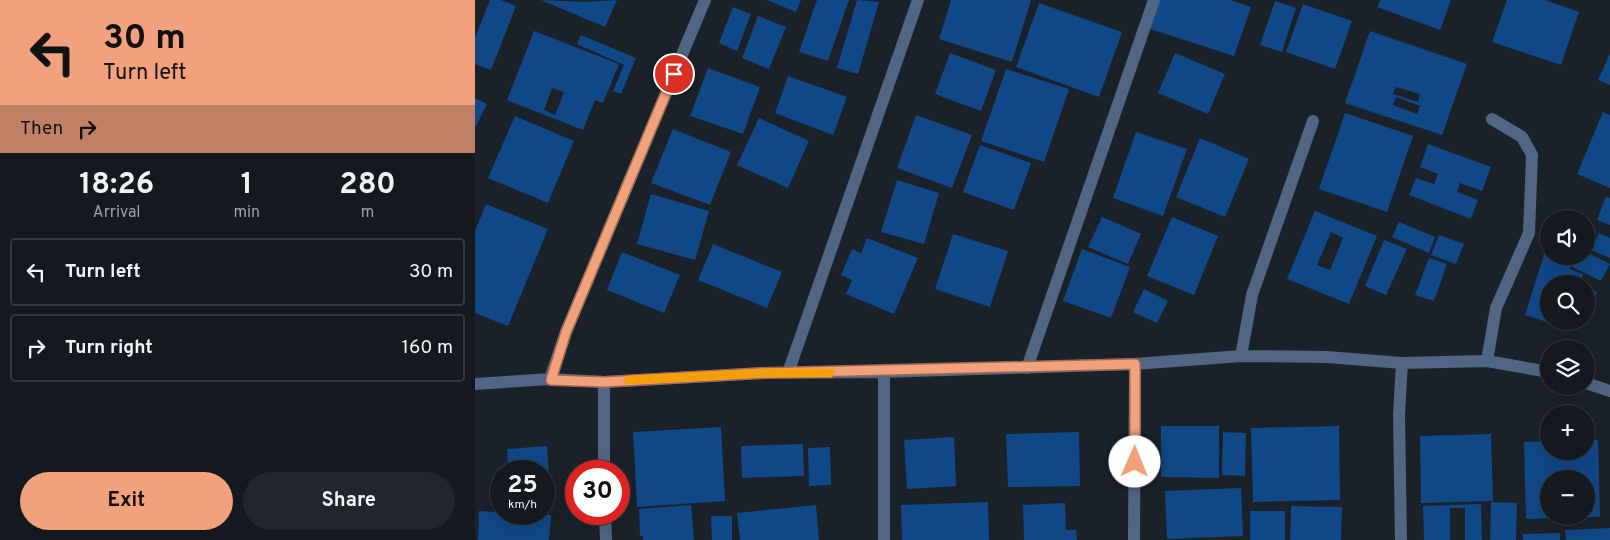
<!DOCTYPE html>
<meta charset="utf-8">
<style>
body{margin:0;font-family:Overpass,sans-serif;background:#21262c;color:#f1f3f6;height:100vh;display:flex;flex-direction:column;font-size:19px;white-space:nowrap}
*{box-sizing:border-box;margin:0}
p{font-size:16px;color:#9da0a4}
.icon{flex:none;width:28px;height:28px;fill:none;stroke:currentColor;stroke-width:2;stroke-linecap:round;stroke-linejoin:round}
.map{position:relative;flex:1;overflow:hidden}
.drawer{display:flex;flex-direction:column;background:#14191f;width:475px}
.drawer>*{flex:none}
.guide{background:#f1a17c;color:#111;overflow:hidden}
.fabs{position:absolute;left:1065px;top:210px;display:grid;gap:10px}
.fabs a{display:grid;place-items:center;width:55px;height:55px;border-radius:50%;background:#14191f;box-shadow:0 5px 20px #0002,0 0 0 1px #33383d;font-size:25px}
.speed{position:absolute;left:15px;top:460px;display:flex;gap:10px;font-size:25px;font-weight:700;text-align:center}
.speed>*{display:grid;place-content:center;width:65px;height:65px;border-radius:50%;background:#14191f;box-shadow:0 5px 20px #0002,0 0 0 1px #33383d;line-height:1}
.speed small{font-size:12px;font-weight:400}
.speed .limit{border:8px solid #d22;background:#fff;color:#111}
.pin{position:absolute;display:grid;place-items:center;width:42px;height:42px;color:#fff;margin:-21px;border:2px solid #fff;border-radius:50%;box-shadow:0 1px 5px #0007}
.me{position:absolute;width:55px;margin:-28px;rotate:1deg;stroke-linejoin:round;filter:drop-shadow(0 0 4px #0008)}
.turn{display:flex;align-items:center;gap:18px;height:105px;padding:0 20px;font-size:22px}
.turn .icon{width:65px;height:65px;stroke-width:2.5}
.turn b{display:block;font-size:35px;line-height:42px}
.then{display:flex;align-items:center;height:48px;padding:0 20px;background:#0003;gap:10px;font-size:19px}
.eta{display:flex;justify-content:space-evenly;align-items:center;height:85px;text-align:center}
.eta b{font-size:30px;font-weight:700;line-height:35px}
.button{display:flex;gap:10px;margin-top:auto;padding:10px 20px}
.button a{flex:1;height:58px;border-radius:30px;background:#f1a17c;color:#111;font-size:20px;font-weight:700;line-height:58px;text-align:center}
.button a+a{background:#21262c;color:#f1f3f6}
ul{padding:0;list-style:none}
li{display:flex;align-items:center;gap:15px;height:68px;margin:0 10px 8px;padding:0 10px;border:2px solid #33383d;border-radius:5px}
li div{flex:1}
li b{display:block;font-size:19px}
li em{font-style:normal}
main{display:flex;flex:1;min-height:0}
.map>svg:first-child{display:block}
</style>
<main>
<section class="drawer">
<div class="guide">
<div class="turn"><svg class="icon" aria-label="left" viewBox="0 0 24 24"><path d="M17 20v-9H6M10 6l-5 5 5 5"/></svg><div><b>30 m</b>Turn left</div></div>
<div class="then">Then<svg class="icon" aria-label="right" viewBox="0 0 24 24"><path d="M7 20v-9h11M14 6l5 5-5 5"/></svg></div>
</div>
<div class="eta">
<div><b>18:26</b><p>Arrival</p></div>
<div><b>1</b><p>min</p></div>
<div><b>280</b><p>m</p></div>
</div>
<ul>
<li><svg class="icon" aria-label="left" viewBox="0 0 24 24"><path d="M17 20v-9H6M10 6l-5 5 5 5"/></svg><div><b>Turn left</b></div><em>30 m</em></li>
<li><svg class="icon" aria-label="right" viewBox="0 0 24 24"><path d="M7 20v-9h11M14 6l5 5-5 5"/></svg><div><b>Turn right</b></div><em>160 m</em></li>
</ul>
<div class="button"><a>Exit</a><a>Share</a></div>
</section>
<div class="map">
<svg width="1135" height="540" viewBox="0 0 1135 540">
<rect width="100%" height="100%" fill="#1a2129"/>
<path fill="#114887" fill-rule="evenodd" d="M 15,0 L 26,0 L 41,6 L 16,70 L 0,64 L 0,38 Z
M 66,0 L 108,2 L 142,0 L 130,27 Z
M 292,0 L 326,0 L 321,12 Z
M 342,0 L 374,0 L 353,61 L 324,52 Z
M 382,0 L 404,2 L 383,74 L 362,68 Z
M 476,0 L 556,0 L 537,62 L 464,39 Z
M 681,0 L 755,0 L 776,7 L 759,56 L 672,28 Z
M 905,0 L 976,0 L 965,30 L 902,7 Z
M 1032,0 L 1070,0 L 1104,12 L 1086,65 L 1017,42 Z
M 800,1 L 821,8 L 807,52 L 785,45 Z
M 564,3 L 647,32 L 624,97 L 541,67 Z
M 828,4 L 877,21 L 860,69 L 811,52 Z
M 258,7 L 276,14 L 262,51 L 244,43 Z
M 283,16 L 311,27 L 294,69 L 267,58 Z
M 59,31 L 144,64 L 128,103 L 120,100 L 108,130 L 32,100 ZM 77,88 L 89,92 L 80,115 L 69,110 Z
M 895,31 L 992,64 L 967,135 L 870,103 ZM 921,87 L 945,94 L 943,102 L 918,94 ZM 921,97 L 945,106 L 942,114 L 918,105 Z
M 106,35 L 161,58 L 146,94 L 138,91 L 149,65 L 102,44 Z
M 475,53 L 521,70 L 506,111 L 460,94 Z
M 700,53 L 750,74 L 733,114 L 683,93 Z
M 1135,53 L 1135,85 L 1123,80 Z
M 233,68 L 285,87 L 268,134 L 215,116 Z
M 531,69 L 594,89 L 569,162 L 506,141 Z
M 313,76 L 372,97 L 358,135 L 300,113 Z
M 0,98 L 12,104 L 0,128 Z
M 1128,112 L 1135,115 L 1135,188 L 1102,174 Z
M 870,113 L 938,136 L 912,212 L 844,189 Z
M 441,115 L 497,135 L 477,188 L 422,168 Z
M 40,116 L 99,141 L 73,203 L 13,178 Z
M 284,118 L 334,141 L 313,188 L 262,165 Z
M 198,129 L 256,152 L 235,205 L 176,183 Z
M 661,132 L 712,149 L 688,216 L 638,198 Z
M 725,138 L 774,159 L 750,217 L 701,197 Z
M 953,144 L 1016,167 L 1007,191 L 985,183 L 982,192 L 1003,200 L 996,219 L 934,195 L 941,178 L 959,184 L 963,174 L 945,167 Z
M 505,145 L 556,163 L 539,210 L 488,192 Z
M 422,180 L 464,193 L 449,244 L 406,232 Z
M 176,194 L 234,211 L 220,260 L 162,244 Z
M 1131,196 L 1135,198 L 1135,225 L 1122,220 Z
M 11,204 L 73,229 L 33,326 L 0,313 L 0,231 Z
M 840,211 L 902,236 L 874,304 L 812,279 ZM 856,232 L 868,238 L 855,270 L 842,265 Z
M 627,217 L 666,234 L 653,264 L 613,247 Z
M 697,217 L 743,236 L 719,295 L 672,276 Z
M 924,222 L 960,237 L 954,253 L 917,237 Z
M 1111,228 L 1119,231 L 1113,246 L 1111,245 Z
M 1124,233 L 1135,238 L 1135,258 L 1116,250 Z
M 478,234 L 533,251 L 515,307 L 460,289 Z
M 964,235 L 989,244 L 981,264 L 956,255 Z
M 392,238 L 443,258 L 419,314 L 371,294 L 377,280 L 366,275 L 377,249 L 386,253 Z
M 909,240 L 932,249 L 911,295 L 890,286 Z
M 1073,242 L 1074,256 L 1099,256 L 1095,269 L 1108,274 L 1105,284 L 1074,284 L 1074,321 L 1085,321 L 1084,326 L 1050,315 Z
M 238,244 L 307,272 L 292,308 L 223,280 Z
M 607,249 L 655,267 L 636,318 L 588,301 Z
M 147,252 L 205,275 L 189,313 L 132,290 Z
M 1111,252 L 1135,264 L 1126,281 L 1097,267 L 1102,256 L 1111,256 Z
M 954,258 L 972,264 L 959,301 L 940,295 Z
M 1111,288 L 1122,292 L 1112,323 L 1111,323 Z
M 669,289 L 693,301 L 682,323 L 658,312 Z
M 686,426 L 744,426 L 744,478 L 686,477 Z
M 864,426 L 865,500 L 778,502 L 776,428 Z
M 246,427 L 250,501 L 162,507 L 158,432 Z
M 604,432 L 605,486 L 533,487 L 531,434 Z
M 748,432 L 771,433 L 770,476 L 747,475 Z
M 1016,434 L 1018,501 L 946,503 L 945,436 Z
M 479,437 L 481,486 L 432,489 L 429,440 Z
M 1111,440 L 1123,440 L 1125,517 L 1111,517 L 1111,479 L 1074,479 L 1074,516 L 1090,518 L 1051,519 L 1049,442 L 1074,441 L 1074,451 L 1111,451 Z
M 328,444 L 329,476 L 267,478 L 266,446 Z
M 72,446 L 75,491 L 69,491 L 69,471 L 33,471 L 32,449 Z
M 355,447 L 356,485 L 334,486 L 333,448 Z
M 766,488 L 768,536 L 692,539 L 690,491 Z
M 513,502 L 514,540 L 427,540 L 426,505 Z
M 1016,502 L 1042,503 L 1041,540 L 1015,540 Z
M 590,503 L 591,530 L 601,530 L 602,540 L 549,540 L 548,505 Z
M 1006,504 L 1007,540 L 990,540 L 990,508 L 975,508 L 975,540 L 949,540 L 948,506 Z
M 216,505 L 219,540 L 168,540 L 168,536 L 165,536 L 164,509 Z
M 341,505 L 344,540 L 265,540 L 262,513 Z
M 816,506 L 867,507 L 866,540 L 815,540 Z
M 4,511 L 76,515 L 74,540 L 3,540 Z
M 775,511 L 810,511 L 810,540 L 775,540 Z
M 236,516 L 257,516 L 257,540 L 237,540 Z
M 1135,528 L 1135,540 L 1091,540 L 1090,530 Z
M 1085,533 L 1085,540 L 1048,540 L 1048,534 Z"/>
<g fill="none" stroke-linecap="round" stroke-linejoin="round">
<path stroke="#506684" stroke-width="12" d="M 766,356 L 777,295 L 838,121
M 1012,361 L 1021,308 L 1054,233 L 1057,155 L 1047,137 L 1017,119
M 552,368 L 679,0
M 409,372 L 409,540
M 313,373 L 443,0
M 75,379 L 91,332 L 230,0
M 129,382 L 129,471
M 1111,383 L 1135,391
M 0,384 L 75,379 L 129,382 L 288,373 L 409,372 L 660,364 L 766,356 L 852,357 L 927,363 L 1012,361 L 1074,372
M 130,514 L 131,540
M 659,540 L 660,364
M 926,540 L 924,415 L 927,363"/>
</g>
<g fill="none" stroke-linecap="round" stroke-linejoin="round">
<defs>
<path id="route" d="M 199,74 L 91,332 L 76,380 L 129,382 L 288,373 L 660,364 L 660,462"/>
</defs>
<use href="#route" stroke="#9d6951" stroke-width="12"/>
<use href="#route" stroke="#f1a17c" stroke-width="9"/>
<path stroke="#f59e0b" stroke-width="9" d="M 153,380 L 288,373 L 355,373"/>
</g>
</svg>
<div class="fabs">
<a><svg class="icon" aria-label="sound" viewBox="0 0 24 24"><path d="M4 9h4l5-4v14l-5-4H4zM17 9q2 3 0 6"/></svg></a>
<a><svg class="icon" aria-label="search" viewBox="0 0 24 24"><circle cx="10" cy="10" r="6"/><path d="M15 15l6 6"/></svg></a>
<a><svg class="icon" aria-label="layers" viewBox="0 0 24 24"><path d="M12 4l9 5-9 5-9-5zM3 14l9 5 9-5"/></svg></a>
<a>+</a>
<a>−</a>
</div>
<div class="speed"><div>25<small>km/h</small></div><div class="limit">30</div></div>
<div class="pin" style="left:199px;top:74px;background:#d93025"><svg class="icon" aria-label="arrive" viewBox="0 0 24 24"><path d="M6 21V4h12l-3 4 3 4H6"/></svg></div>
<svg class="me" style="left:660px;top:462px" viewBox="-20 -20 40 40"><circle r="19" fill="#fff"/><path d="M0-13L10 11 0 6-10 11z" fill="#f1a17c"/></svg>
</div>
</main>
